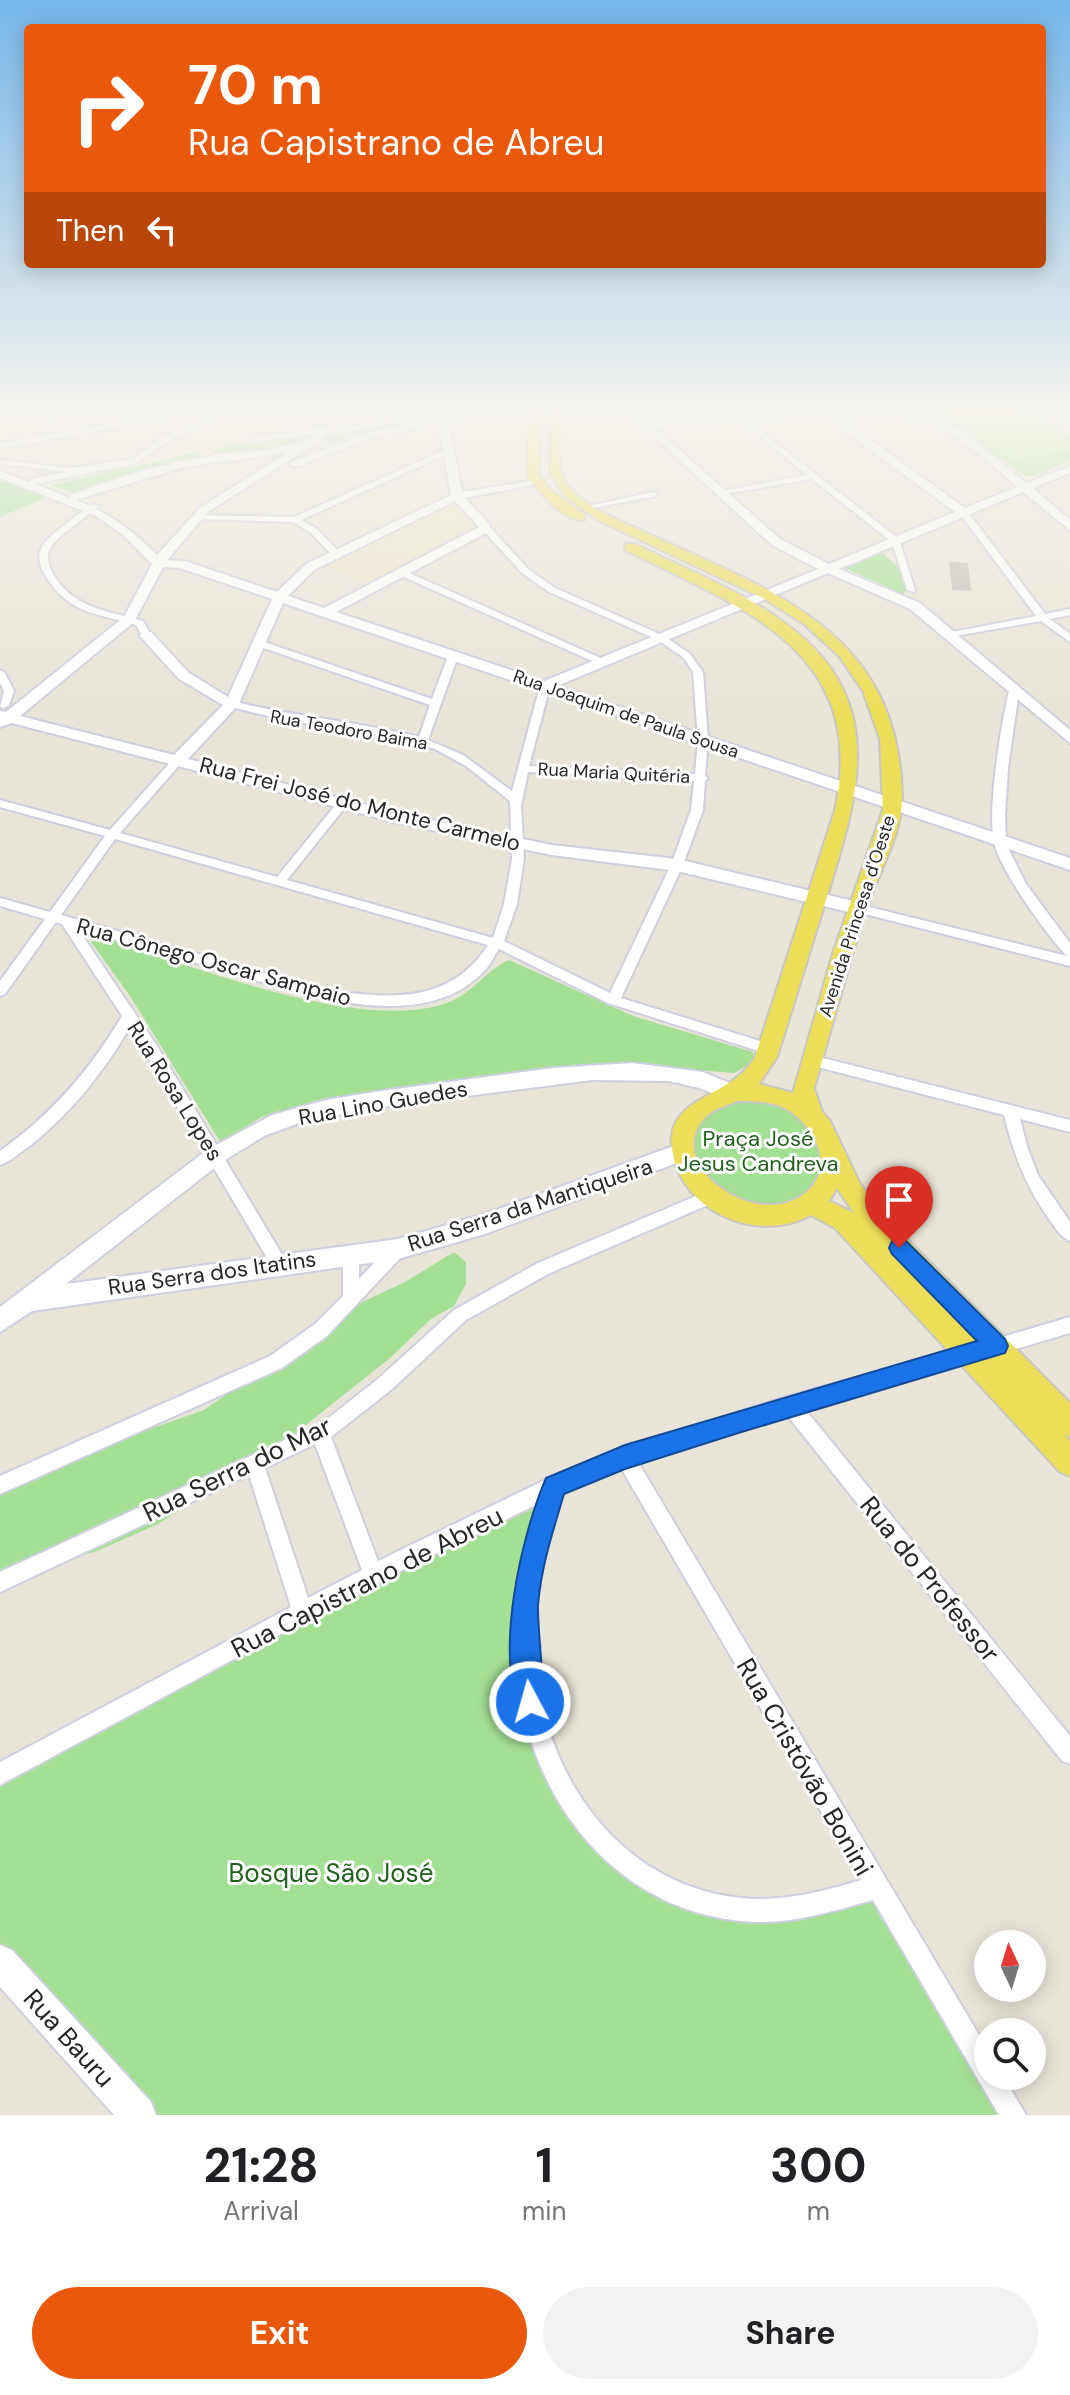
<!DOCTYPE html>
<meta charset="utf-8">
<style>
body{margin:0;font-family:"DM Sans",sans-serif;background:#f2f2f2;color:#202124;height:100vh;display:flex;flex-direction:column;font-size:30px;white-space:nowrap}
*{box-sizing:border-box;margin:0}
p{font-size:26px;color:#757577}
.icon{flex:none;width:44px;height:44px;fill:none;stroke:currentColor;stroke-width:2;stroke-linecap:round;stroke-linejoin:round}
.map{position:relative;height:2115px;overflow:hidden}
.side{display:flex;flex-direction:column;background:#fff;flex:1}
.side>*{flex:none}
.hud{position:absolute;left:24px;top:24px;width:1022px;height:244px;border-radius:8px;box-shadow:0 4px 20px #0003;background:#ea580c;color:#fff;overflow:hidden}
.needle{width:52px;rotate:356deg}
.buttons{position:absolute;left:974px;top:1930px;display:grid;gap:16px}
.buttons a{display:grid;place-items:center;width:72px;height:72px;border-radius:50%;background:#fff;box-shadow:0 4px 20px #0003;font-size:40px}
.pin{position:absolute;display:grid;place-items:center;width:68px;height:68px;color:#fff;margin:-82px -34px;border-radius:50% 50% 50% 0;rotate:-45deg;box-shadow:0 0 8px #0007}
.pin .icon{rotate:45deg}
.me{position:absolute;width:88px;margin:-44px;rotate:354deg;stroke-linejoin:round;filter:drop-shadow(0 0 6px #0008)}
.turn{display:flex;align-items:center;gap:28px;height:168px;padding:0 32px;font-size:36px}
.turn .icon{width:104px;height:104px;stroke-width:2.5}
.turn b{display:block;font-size:56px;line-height:68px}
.then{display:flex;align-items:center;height:76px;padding:0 32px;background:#0003;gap:16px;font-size:30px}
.eta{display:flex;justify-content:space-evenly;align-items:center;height:136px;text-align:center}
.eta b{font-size:48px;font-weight:700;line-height:56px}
.button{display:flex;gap:16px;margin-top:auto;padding:16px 32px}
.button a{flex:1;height:92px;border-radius:48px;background:#ea580c;color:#fff;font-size:32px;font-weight:700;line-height:92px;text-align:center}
.button a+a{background:#f2f2f2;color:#202124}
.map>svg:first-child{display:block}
</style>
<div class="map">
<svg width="1070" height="2115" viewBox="0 0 1070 2115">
<rect width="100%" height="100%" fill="#e9e4d8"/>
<path fill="#ebe4c7" d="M 450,503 L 476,527 L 366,583 L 321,563 Z"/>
<path fill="#a4e094" d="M 911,412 L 1028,412 L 1070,435 L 1070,461 L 1033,476 L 1023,475 L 961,428 Z
M 438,416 L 435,419 L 314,445 L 348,429 Z
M 310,433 L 295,445 L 211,453 L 219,447 Z
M 197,452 L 200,458 L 138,472 L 78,494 L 52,485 Z
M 5,481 L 47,497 L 0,517 L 0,482 Z
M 882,552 C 895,565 910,576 904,595 L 845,568 Z
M 98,936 C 186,963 363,1036 449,1002 C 473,993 486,970 509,960 L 633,1016 L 753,1052 L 755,1061 L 734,1073 L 610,1063 L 351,1098 L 261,1117 L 221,1143 L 130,996 L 91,942 Z
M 755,1096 L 796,1110 L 822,1141 C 822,1151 825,1168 820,1177 C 787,1250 636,1167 714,1106 C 723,1099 744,1099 755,1096 Z
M 454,1252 L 466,1262 L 466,1284 L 454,1306 L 431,1319 L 390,1358 L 277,1448 L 158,1524 L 97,1551 L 65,1560 L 0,1591 L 0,1493 L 26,1483 L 53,1463 L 204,1410 L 356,1305 L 405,1282 Z
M 554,1486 L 526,1603 L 543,1744 L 623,1865 L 737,1908 L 875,1888 L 1013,2115 L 138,2115 L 0,1962 L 0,1774 Z"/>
<path fill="#b6e790" d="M 959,412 L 1018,412 L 1070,441 L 1070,450 L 1014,460 L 939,416 Z"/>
<path fill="#c1beb5" stroke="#c4c0b2" stroke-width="2" d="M 950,563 L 967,564 L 970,590 L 953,589 Z"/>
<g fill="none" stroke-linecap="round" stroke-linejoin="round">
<defs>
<path id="street" d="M 47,412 L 54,412 L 62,437 L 55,435 Z
M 220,412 L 230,412 L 168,441 L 133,465 L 130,463 L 69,472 L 0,464 L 0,460 L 69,468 L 133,459 L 162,437 Z
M 728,412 L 736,412 L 899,539 L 915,590 L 914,592 L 907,590 L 892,542 L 812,479 L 719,495 L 718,493 L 722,491 L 807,475 Z
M 449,448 L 453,450 L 452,452 L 301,520 L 317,529 L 339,552 L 339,556 L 333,556 L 311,533 L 293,522 L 195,519 L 191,517 L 195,515 L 294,517 Z
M 653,492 L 657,494 L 656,496 L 588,509 L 584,507 Z
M 92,504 L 99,506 C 87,517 58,535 51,547 C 46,555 48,564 52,572 C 71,608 108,611 143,621 L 151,635 L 149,637 L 143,637 L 136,625 C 97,613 68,614 45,575 C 39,566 37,555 43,545 C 52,532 79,515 92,504 Z
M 961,511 L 967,511 L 1045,614 L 1070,609 L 1070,615 L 1050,619 L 1070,634 L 1070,642 L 1041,621 L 949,637 L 949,633 L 952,632 L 1036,616 L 961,515 Z
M 483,526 L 489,526 L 528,569 L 555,588 L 664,636 L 690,654 L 703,672 L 708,740 L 705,776 L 708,778 L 705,781 L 703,810 L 683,865 L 621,998 L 773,1045 L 775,1049 L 773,1053 L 768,1054 L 608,1003 L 499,949 C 494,956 491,964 485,970 C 424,1037 304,994 231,973 C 180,958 129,943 78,929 L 157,1046 L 287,1263 L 285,1268 L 279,1270 L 273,1268 L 130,1027 C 103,1073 72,1112 31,1145 C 21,1152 11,1161 0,1165 L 0,1151 C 52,1114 90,1070 122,1016 L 62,924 L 56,922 L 5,994 L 0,996 L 0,981 L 45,919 L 0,906 L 0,898 L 50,912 L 105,836 L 0,807 L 0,800 L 110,830 L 174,758 L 182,758 L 182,762 L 120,833 L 277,877 L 338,802 L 346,802 L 346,806 L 287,880 L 493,938 L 504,904 L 512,859 L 510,801 L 466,766 L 435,749 L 388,736 L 283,720 L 228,706 L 227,704 L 232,701 C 294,717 357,721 419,737 L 430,705 L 258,646 L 258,642 L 264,642 L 432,699 L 448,656 L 456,654 L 458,656 L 428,740 L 463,755 L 512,791 L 540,686 L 545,683 L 550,686 L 529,766 L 695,774 L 698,740 L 693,672 L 684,658 L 658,640 L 549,592 L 522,573 L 483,530 ZM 528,772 L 694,781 L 691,810 L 671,865 L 610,993 L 504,941 L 517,904 L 524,859 L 521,806 ZM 115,839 L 488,945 C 448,1007 385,998 321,989 L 61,915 Z
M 400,569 L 605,660 L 607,662 L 599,664 L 397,574 L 396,572 Z
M 0,670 L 5,673 L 14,691 L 9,705 L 4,708 L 0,707 L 4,691 L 0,683 Z
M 1014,688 L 1019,691 L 1008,768 L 1005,816 L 1006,844 L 1026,884 L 1070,943 L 1070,966 L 857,912 L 851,908 L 857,904 L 1067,956 C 1047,936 1001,871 994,843 C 987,812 1001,724 1009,691 Z
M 811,1055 L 1070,1120 L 1070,1132 L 1020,1119 L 1028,1149 L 1038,1175 L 1070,1222 L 1070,1241 C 1060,1237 1055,1227 1049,1219 C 1026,1187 1013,1153 1004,1115 L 806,1064 L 804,1060 L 806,1056 Z
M 710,1190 L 715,1192 L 718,1197 L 715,1202 L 550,1273 L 466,1320 L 391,1390 L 331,1437 L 378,1561 L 547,1479 L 625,1448 L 790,1396 L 973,1346 L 979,1348 L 982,1354 L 979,1360 L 973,1362 L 805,1409 L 1070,1736 L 1070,1764 L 1062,1761 L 787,1415 L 638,1462 L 988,2050 L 988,2076 L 1003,2076 L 1026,2115 L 999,2115 L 873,1900 C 830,1912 787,1926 741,1921 C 596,1906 513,1771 515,1634 C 515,1589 528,1545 540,1503 L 380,1581 L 311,1618 L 310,1621 L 301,1623 L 0,1785 L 0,1762 L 291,1607 L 249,1475 L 0,1592 L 0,1572 L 322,1423 L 379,1378 L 454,1310 L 538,1263 ZM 315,1444 L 362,1570 L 308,1598 L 265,1468 ZM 621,1468 L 861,1880 C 822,1892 782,1902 741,1898 C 608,1884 531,1755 535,1630 C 536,1583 549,1537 562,1492 Z
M 398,1242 L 404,1244 L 406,1249 L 404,1254 L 327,1336 L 282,1368 L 0,1494 L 0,1476 L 270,1356 L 315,1324 L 343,1296 L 343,1254 L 345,1249 L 351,1247 L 357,1249 L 359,1254 L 359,1279 L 392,1244 Z
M 1070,1317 L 1070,1333 L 992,1356 L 986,1354 L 983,1348 L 986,1342 L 992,1340 Z"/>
<path id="secondary" d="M 178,412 L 203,412 L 0,449 L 0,443 Z
M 436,412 L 446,412 L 447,416 L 486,412 L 448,422 L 462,492 L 537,480 L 543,483 L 465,498 L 490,525 L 490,531 L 336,612 L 544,681 L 818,569 L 772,545 L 627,412 L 638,412 L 649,422 L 774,412 L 921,415 L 950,424 L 966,434 L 1026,483 L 1070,466 L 1070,473 L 1033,488 L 1070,520 L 1070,530 L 1023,492 L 839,569 L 920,603 L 1070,730 L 1070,743 L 910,609 L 828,573 L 557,686 L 1070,858 L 1070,870 L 283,603 L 239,704 L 188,759 L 402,814 L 552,845 L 677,859 L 857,902 L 866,908 L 857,914 L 677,871 L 552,855 L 402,824 L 12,723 L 0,727 L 0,711 L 6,712 L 124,617 L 152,564 L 123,535 L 96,516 L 0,478 L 0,471 L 29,482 L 34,478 L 128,461 L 133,464 L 35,484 L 70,498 L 71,495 C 116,478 162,464 209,456 C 245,450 287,453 317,434 L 254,442 L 254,438 L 258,437 L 325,427 L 330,430 L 386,420 L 386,424 L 328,436 L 209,511 L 167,560 L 185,561 L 277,592 L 306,564 L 451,495 L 438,424 L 371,438 L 299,466 L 291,466 L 291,462 L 365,433 L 437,418 ZM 832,416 L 846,432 L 955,512 L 829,564 L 780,539 L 655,428 ZM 843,416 C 932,416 952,428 1017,487 L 965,508 L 854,428 ZM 287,453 L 201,507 L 157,555 C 132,530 109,513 76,500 L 184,467 ZM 455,501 L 479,527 L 324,608 L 288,596 L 314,570 ZM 163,567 L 180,568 L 272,599 L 228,697 L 189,673 L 151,632 L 139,635 L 179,679 L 223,705 L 174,755 L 20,716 L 134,622 Z
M 536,412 L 617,412 L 579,419 Z
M 1040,412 L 1053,412 L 1070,422 L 1070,429 Z
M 632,1063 L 703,1072 L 739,1087 L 742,1093 L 739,1099 L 732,1101 L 699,1088 L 669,1081 L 592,1080 L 374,1108 L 302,1122 L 264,1136 L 222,1162 L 66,1284 L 398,1239 L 485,1214 L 682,1143 L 690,1146 L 693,1152 L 690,1158 L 485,1234 L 398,1259 L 32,1311 L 0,1332 L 0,1307 L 207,1150 L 272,1115 L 326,1100 L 374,1092 L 553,1068 Z
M 0,1945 L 12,1950 L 151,2102 L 156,2115 L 114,2115 L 0,1987 Z"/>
<path id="primary" d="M 529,412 L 541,412 L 539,476 L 552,491 L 584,514 L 584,520 C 563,522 539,491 527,476 Z
M 550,412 L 562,412 C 560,433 555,459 564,479 C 576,504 614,518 638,529 C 768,590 900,628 902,798 C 902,835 878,873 867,907 C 847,967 832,1028 814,1088 L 822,1112 L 830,1121 L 860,1184 L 888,1220 L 1070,1403 L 1070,1437 L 1064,1434 L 1070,1441 L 1070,1476 L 1060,1472 L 835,1228 L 811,1215 C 786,1229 753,1229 728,1218 C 706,1209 686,1191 677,1168 C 650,1094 730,1103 755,1057 L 835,810 C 869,650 742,608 625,550 L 625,544 L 635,544 C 691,572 752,594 800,635 C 891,712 853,810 824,906 C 808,956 793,1007 777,1057 L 759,1084 L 793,1093 L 833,953 L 883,810 L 880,739 L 863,691 L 839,656 L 804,624 L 763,598 L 602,522 L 566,498 L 550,472 ZM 737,1101 C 751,1101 767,1101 780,1106 C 813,1120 839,1168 804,1194 C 753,1233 656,1159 709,1114 C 716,1108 729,1105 737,1101 ZM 837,1188 L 854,1213 L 829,1201 Z"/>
</defs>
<use href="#street" stroke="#cdcee0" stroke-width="4"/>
<use href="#secondary" stroke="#cdcee0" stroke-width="4"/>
<use href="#primary" stroke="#c7c7c7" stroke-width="4"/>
<use href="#street" fill="#fff" fill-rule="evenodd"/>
<use href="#secondary" fill="#fff" fill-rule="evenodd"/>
<use href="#primary" fill="#edde59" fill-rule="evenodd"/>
</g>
<linearGradient id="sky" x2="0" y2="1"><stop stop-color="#76b6e9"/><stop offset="0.58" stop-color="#f5f3ed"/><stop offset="1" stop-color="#f5f3ed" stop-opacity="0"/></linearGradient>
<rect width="1070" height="709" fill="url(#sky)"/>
<path fill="#1a73e8" stroke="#114b97" stroke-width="2" d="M 899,1239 L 906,1241 L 1005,1339 L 1008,1346 L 1005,1353 L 735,1434 L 625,1469 L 564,1494 C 553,1531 541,1567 538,1605 C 537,1630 547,1695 540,1711 L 530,1715 L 520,1711 C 495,1650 521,1537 546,1478 L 625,1445 L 977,1341 L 892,1254 L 889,1248 L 892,1241 Z"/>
<g text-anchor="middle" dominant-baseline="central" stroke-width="6" stroke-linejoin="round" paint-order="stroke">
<g font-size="18" fill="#262626" stroke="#fff">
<text transform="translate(626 714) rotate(19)">Rua Joaquim de Paula Sousa</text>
<text transform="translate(349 730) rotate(10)">Rua Teodoro Baima</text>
<text transform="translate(614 773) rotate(3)">Rua Maria Quitéria</text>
<text transform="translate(857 916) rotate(-72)">Avenida Princesa d'Oeste</text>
</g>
<g font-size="22" fill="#262626" stroke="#fff">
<text transform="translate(360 804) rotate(14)">Rua Frei José do Monte Carmelo</text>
<text transform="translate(214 962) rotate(15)">Rua Cônego Oscar Sampaio</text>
<text transform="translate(175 1091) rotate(58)">Rua Rosa Lopes</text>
<text transform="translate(383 1103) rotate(-10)">Rua Lino Guedes</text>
<text transform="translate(530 1205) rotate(-18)">Rua Serra da Mantiqueira</text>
<text transform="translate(212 1273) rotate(-8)">Rua Serra dos Itatins</text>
</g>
<g font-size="22" fill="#1f601a" stroke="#fff">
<text x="758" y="1138">Praça José<tspan x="758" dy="25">Jesus Candreva</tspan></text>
</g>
<g font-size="26" fill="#262626" stroke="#fff">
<text transform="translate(237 1469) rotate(-26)">Rua Serra do Mar</text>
<text transform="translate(930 1579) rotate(51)">Rua do Professor</text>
<text transform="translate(367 1582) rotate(-27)">Rua Capistrano de Abreu</text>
<text transform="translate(805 1767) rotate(60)">Rua Cristóvão Bonini</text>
<text transform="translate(69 2038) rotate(48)">Rua Bauru</text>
</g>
<g font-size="26" fill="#1f601a" stroke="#fff">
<text x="331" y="1873">Bosque São José</text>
</g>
</g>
</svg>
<div class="buttons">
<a><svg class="needle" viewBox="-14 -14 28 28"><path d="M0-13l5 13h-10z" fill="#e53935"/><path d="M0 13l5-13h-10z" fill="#757577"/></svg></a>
<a><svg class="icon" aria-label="search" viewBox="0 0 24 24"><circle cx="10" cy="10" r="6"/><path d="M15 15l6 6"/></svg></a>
</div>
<div class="pin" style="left:899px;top:1248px;background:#d93025"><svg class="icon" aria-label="arrive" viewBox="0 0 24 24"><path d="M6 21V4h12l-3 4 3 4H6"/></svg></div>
<svg class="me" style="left:530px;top:1702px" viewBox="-20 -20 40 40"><circle r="17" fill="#1a73e8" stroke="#fff" stroke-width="3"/><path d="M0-11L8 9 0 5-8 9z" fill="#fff"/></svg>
<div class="hud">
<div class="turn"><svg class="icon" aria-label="right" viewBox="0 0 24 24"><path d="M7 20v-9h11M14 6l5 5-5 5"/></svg><div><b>70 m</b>Rua Capistrano de Abreu</div></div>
<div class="then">Then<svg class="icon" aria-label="left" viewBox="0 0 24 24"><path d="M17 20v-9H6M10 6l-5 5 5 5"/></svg></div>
</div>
</div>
<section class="side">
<div class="eta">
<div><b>21:28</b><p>Arrival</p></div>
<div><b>1</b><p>min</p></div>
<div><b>300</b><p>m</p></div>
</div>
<div class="button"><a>Exit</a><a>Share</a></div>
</section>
